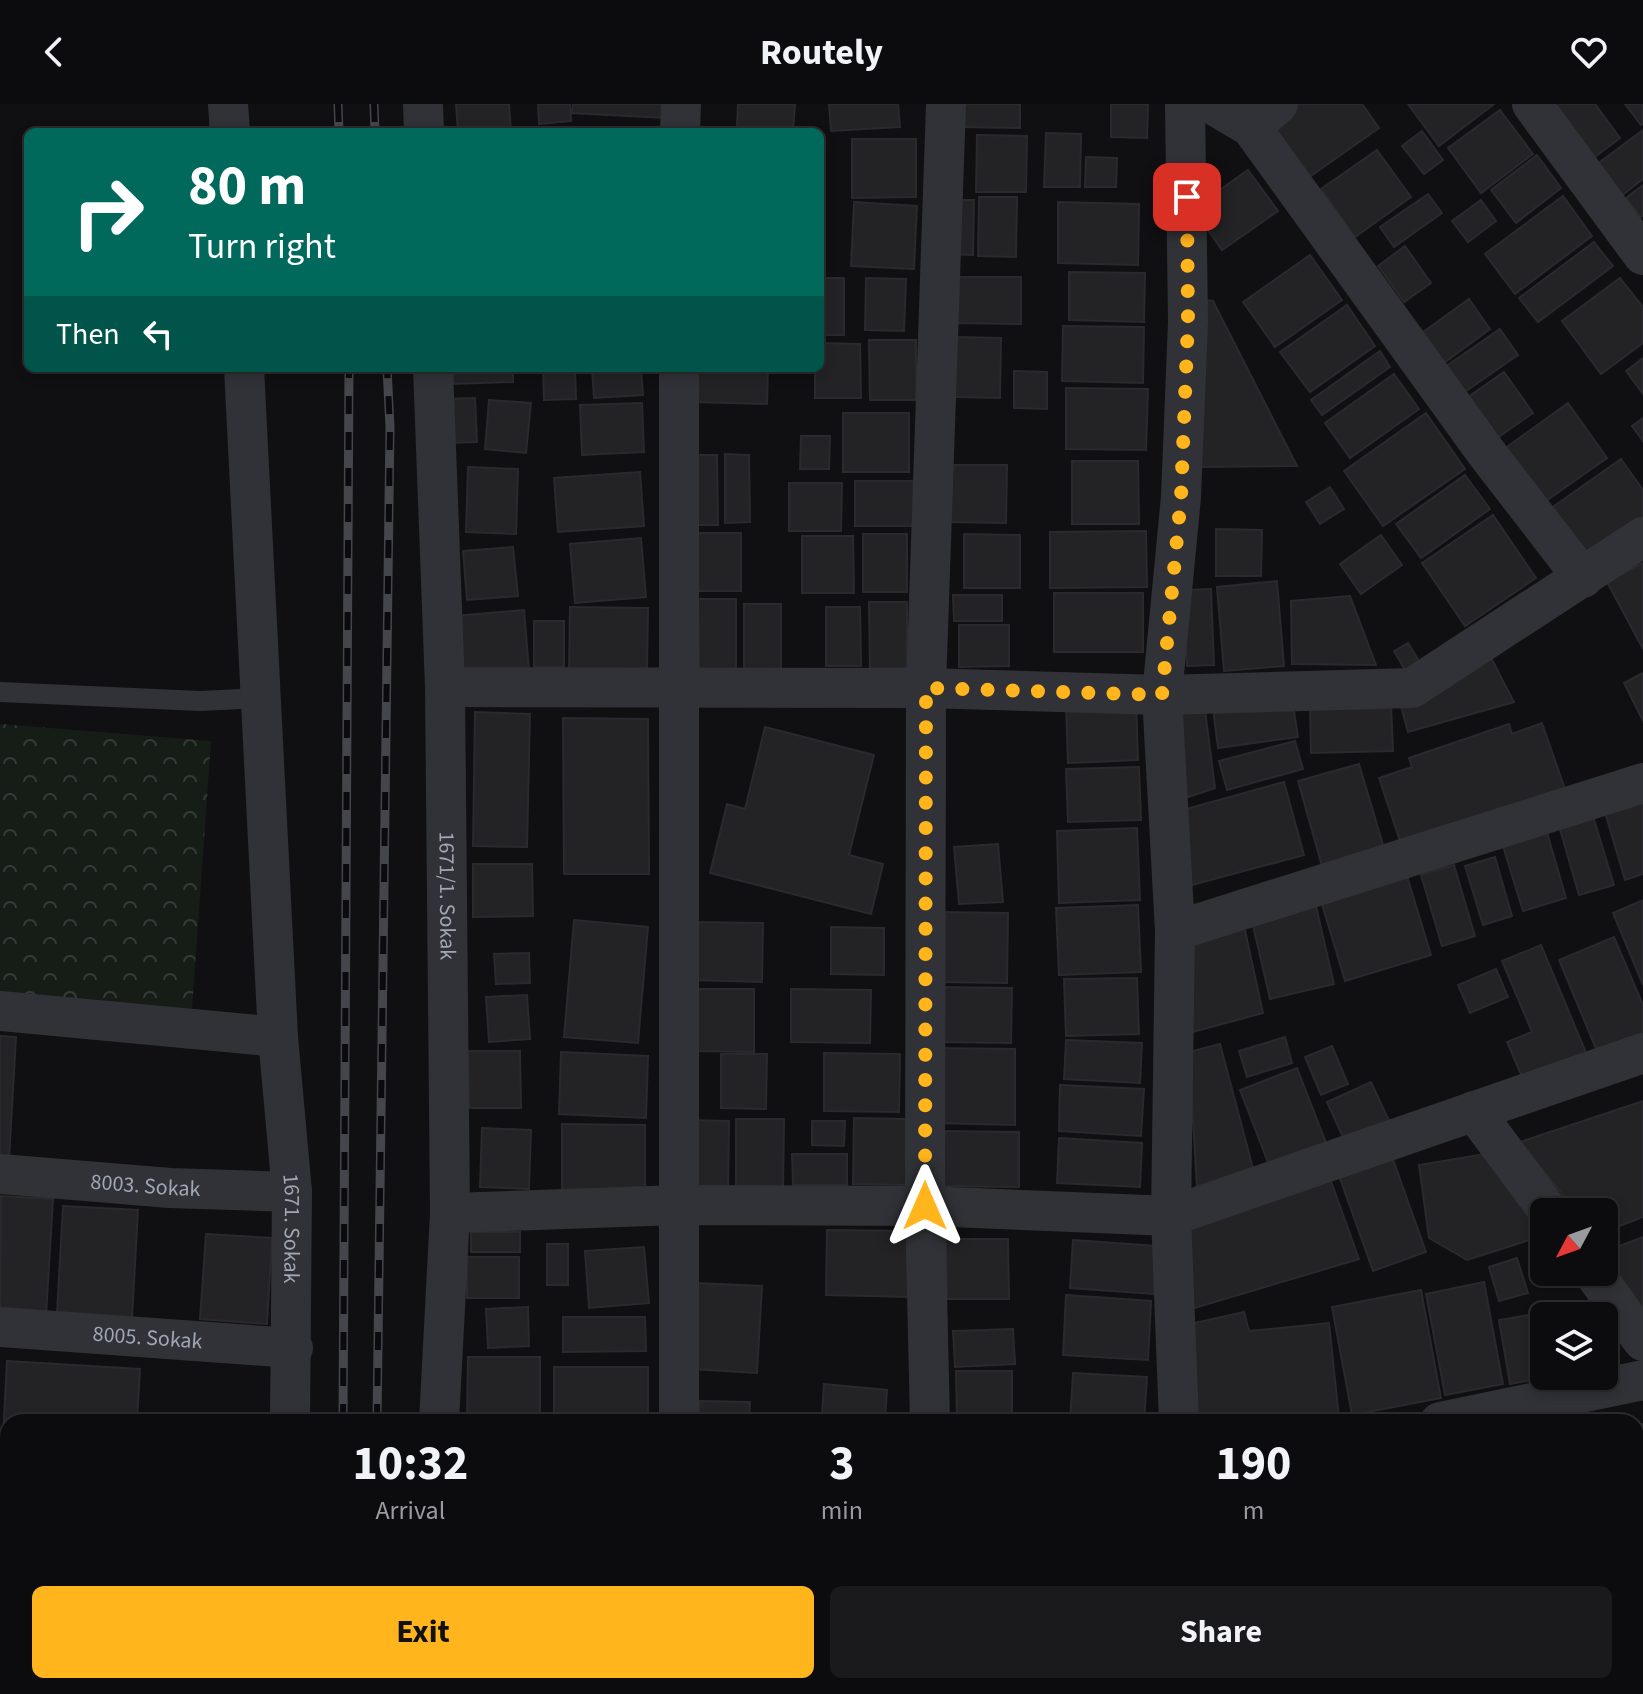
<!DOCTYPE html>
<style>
body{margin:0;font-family:"Source Sans 3",sans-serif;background:#1a1a1c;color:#f1f3f6;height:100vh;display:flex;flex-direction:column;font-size:30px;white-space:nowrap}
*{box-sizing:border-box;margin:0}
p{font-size:26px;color:#9a9b9e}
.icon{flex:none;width:44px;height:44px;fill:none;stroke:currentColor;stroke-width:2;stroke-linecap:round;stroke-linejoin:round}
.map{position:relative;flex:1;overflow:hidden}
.details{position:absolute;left:0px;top:1310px;width:1644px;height:280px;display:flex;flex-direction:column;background:#0c0c0e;border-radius:24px 24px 0 0;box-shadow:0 4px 12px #0003,0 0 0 2px #2c2c2e}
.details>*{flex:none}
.hud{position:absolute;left:24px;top:24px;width:800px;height:244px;border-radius:12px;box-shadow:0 4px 12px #0003,0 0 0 2px #2c2c2e;background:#00695c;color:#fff;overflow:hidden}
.needle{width:52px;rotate:229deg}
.controls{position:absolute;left:1530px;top:1094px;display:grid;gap:16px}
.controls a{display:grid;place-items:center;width:88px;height:88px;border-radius:12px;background:#0c0c0e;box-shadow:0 4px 12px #0003,0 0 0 2px #2c2c2e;font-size:40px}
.pin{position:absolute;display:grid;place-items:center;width:68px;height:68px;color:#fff;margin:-34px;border-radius:16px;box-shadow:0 4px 12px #0006}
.me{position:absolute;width:88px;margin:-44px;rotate:0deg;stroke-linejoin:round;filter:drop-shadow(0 0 6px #0008)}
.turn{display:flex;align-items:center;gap:28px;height:168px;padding:0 32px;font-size:36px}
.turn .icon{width:104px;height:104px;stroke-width:2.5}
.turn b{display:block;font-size:56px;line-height:68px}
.then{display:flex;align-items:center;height:76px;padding:0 32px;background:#0003;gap:16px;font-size:30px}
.eta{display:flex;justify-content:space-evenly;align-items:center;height:136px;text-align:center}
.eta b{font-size:48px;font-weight:700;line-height:56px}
.button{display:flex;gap:16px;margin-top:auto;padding:16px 32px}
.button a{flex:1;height:92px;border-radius:12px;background:#ffb51b;color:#111;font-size:32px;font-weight:700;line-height:92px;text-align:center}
.button a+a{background:#1a1a1c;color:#f1f3f6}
header{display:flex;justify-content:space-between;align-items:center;height:104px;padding:0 32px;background:#0c0c0e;font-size:36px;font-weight:700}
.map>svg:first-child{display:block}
</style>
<header><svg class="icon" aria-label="back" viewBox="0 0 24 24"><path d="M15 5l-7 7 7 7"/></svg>Routely<svg class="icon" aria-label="heart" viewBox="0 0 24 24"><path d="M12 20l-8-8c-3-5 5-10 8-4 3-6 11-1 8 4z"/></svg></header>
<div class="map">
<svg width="1643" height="1590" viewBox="0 0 1643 1590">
<defs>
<pattern id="park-crowns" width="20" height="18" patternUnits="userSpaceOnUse" patternTransform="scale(2)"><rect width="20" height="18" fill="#161d17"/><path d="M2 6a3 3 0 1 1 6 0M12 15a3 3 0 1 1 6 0" fill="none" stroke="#353b36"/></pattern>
</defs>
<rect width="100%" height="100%" fill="#101012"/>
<path fill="url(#park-crowns)" d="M 0,620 L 211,637 L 192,905 L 0,890 Z"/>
<path fill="#232326" stroke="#2a2a2e" stroke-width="2" d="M 456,0 L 509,0 L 511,28 L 458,28 Z
M 538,0 L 570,0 L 571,17 L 539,20 Z
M 573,0 L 666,0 L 665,14 L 572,9 Z
M 738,0 L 795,0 L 793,27 L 737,23 Z
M 829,0 L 898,0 L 900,23 L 831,27 Z
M 960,0 L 1020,0 L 1020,24 L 960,23 Z
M 1111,0 L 1148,0 L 1147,34 L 1111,33 Z
M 1293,0 L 1362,0 L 1379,24 L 1305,76 L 1265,20 Z
M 1408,0 L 1494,0 L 1439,42 Z
M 1560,0 L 1595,0 L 1620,34 L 1588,58 L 1550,7 Z
M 1625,0 L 1643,0 L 1643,19 L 1641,21 Z
M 1500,6 L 1533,50 L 1481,89 L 1448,44 Z
M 543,25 L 640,25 L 640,28 L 543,28 Z
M 1643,26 L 1643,75 L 1616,96 L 1592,64 Z
M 1422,27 L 1443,56 L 1424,70 L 1402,42 Z
M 1046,29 L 1081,30 L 1080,83 L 1044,83 Z
M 977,31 L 1027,32 L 1026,88 L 976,88 Z
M 852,35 L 916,35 L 916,93 L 852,94 Z
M 1377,46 L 1411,93 L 1355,133 L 1321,85 Z
M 1537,51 L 1561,84 L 1516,119 L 1491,86 Z
M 1086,53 L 1117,54 L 1116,83 L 1085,83 Z
M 1248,66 L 1278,107 L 1222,146 L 1193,105 Z
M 1643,81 L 1643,112 L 1641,113 L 1626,94 Z
M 1428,90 L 1442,109 L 1394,143 L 1380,123 Z
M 1563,92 L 1592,132 L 1515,190 L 1485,150 Z
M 979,93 L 1017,93 L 1016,153 L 978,152 Z
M 948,96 L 974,96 L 973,151 L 947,150 Z
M 1481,96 L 1496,117 L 1468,138 L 1452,117 Z
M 854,98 L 917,102 L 914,165 L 851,162 Z
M 1058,98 L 1139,100 L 1138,161 L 1058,159 Z
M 1594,138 L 1613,162 L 1538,218 L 1519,194 Z
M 1405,142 L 1431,179 L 1404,198 L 1378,162 Z
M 1310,151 L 1342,196 L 1275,243 L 1243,198 Z
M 1069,168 L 1145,169 L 1144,218 L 1069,216 Z
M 951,173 L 1021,173 L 1021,220 L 951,219 Z
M 820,174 L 844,174 L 844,231 L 820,231 Z
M 866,174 L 906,175 L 904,227 L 865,226 Z
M 1620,174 L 1643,203 L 1643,239 L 1601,270 L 1562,217 Z
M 1469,195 L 1490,225 L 1441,261 L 1419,231 Z
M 1202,196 L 1213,197 L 1297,362 L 1195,363 Z
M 1347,201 L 1375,242 L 1310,288 L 1280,248 Z
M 1063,222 L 1144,223 L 1143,279 L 1062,277 Z
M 1500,225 L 1518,251 L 1463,289 L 1445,263 Z
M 954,233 L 1001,234 L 1000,294 L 953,293 Z
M 869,236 L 916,236 L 916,296 L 870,296 Z
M 820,239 L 860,240 L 861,294 L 815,294 L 815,264 L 820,264 Z
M 1380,247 L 1390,263 L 1322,311 L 1311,296 Z
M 1643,254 L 1643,290 L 1626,267 Z
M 453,264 L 513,264 L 513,278 L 453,280 Z
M 543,264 L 575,264 L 576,295 L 544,296 Z
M 592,264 L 641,264 L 643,291 L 594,294 Z
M 695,264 L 768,264 L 767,300 L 695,298 Z
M 1014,267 L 1047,268 L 1047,305 L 1014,304 Z
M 1504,268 L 1533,309 L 1497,334 L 1468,293 Z
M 1394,270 L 1419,305 L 1350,354 L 1325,319 Z
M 1066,284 L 1148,285 L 1146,346 L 1066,345 Z
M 475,294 L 477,338 L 447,339 L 445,295 Z
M 489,296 L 531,299 L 526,349 L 485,345 Z
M 642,299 L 644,348 L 582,351 L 580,301 Z
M 1568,299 L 1607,354 L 1543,399 L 1504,345 Z
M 843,309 L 909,309 L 909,368 L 843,368 Z
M 1426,309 L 1465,365 L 1383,422 L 1344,367 Z
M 1643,314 L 1643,337 L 1632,322 Z
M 801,332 L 830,332 L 829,365 L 800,365 Z
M 725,350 L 749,351 L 750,418 L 725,419 Z
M 690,351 L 717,351 L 718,421 L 691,421 Z
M 1621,355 L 1643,386 L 1643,419 L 1588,458 L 1550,405 Z
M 1072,357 L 1138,357 L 1139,420 L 1072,420 Z
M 948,361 L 1007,361 L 1006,419 L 947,418 Z
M 468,363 L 518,365 L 516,430 L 466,428 Z
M 640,368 L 644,422 L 558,428 L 554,374 Z
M 1465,371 L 1490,405 L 1421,454 L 1396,420 Z
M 855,377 L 915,377 L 915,422 L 855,422 Z
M 789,379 L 842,379 L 841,427 L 789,427 Z
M 1330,383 L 1344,405 L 1320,420 L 1306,398 Z
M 1493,411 L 1536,474 L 1465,522 L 1422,459 Z
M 1216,425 L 1262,426 L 1261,472 L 1216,472 Z
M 1146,427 L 1147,483 L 1050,484 L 1050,428 Z
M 691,429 L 741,429 L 741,487 L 691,487 Z
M 863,430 L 907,430 L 907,488 L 863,488 Z
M 964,430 L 1020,431 L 1020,484 L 964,484 Z
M 1381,431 L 1402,461 L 1361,490 L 1340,460 Z
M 802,432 L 853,432 L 854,489 L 802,489 Z
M 641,434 L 646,493 L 575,499 L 570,440 Z
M 513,443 L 518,492 L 467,496 L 463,447 Z
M 1643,459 L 1643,545 L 1607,478 Z
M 1277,477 L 1284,562 L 1224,567 L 1217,483 Z
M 1211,485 L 1214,561 L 1187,562 L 1184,486 Z
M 1054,489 L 1143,489 L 1143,548 L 1054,548 Z
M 953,491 L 1002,491 L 1002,517 L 954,517 Z
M 1350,492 L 1376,561 L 1292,560 L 1291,497 Z
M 698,495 L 736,495 L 736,565 L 699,565 Z
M 869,498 L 907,498 L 907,564 L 870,564 Z
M 744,500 L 781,500 L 781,565 L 744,565 Z
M 570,503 L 648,504 L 647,568 L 569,567 Z
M 826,503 L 860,503 L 861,562 L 826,562 Z
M 524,506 L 529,566 L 459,572 L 454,512 Z
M 534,517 L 564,517 L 564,563 L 534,563 Z
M 959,521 L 1009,521 L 1009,562 L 959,563 Z
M 1408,539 L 1422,562 L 1408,571 L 1394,547 Z
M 1488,548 L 1514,598 L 1408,628 L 1400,598 Z
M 1643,569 L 1643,617 L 1624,579 Z
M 1292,594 L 1298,633 L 1218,644 L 1213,605 Z
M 1136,598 L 1138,656 L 1068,659 L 1066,600 Z
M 1204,598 L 1215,684 L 1173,698 L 1178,601 Z
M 1391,600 L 1393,647 L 1311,649 L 1310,602 Z
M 475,608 L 530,610 L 527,743 L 473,742 Z
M 563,614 L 648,615 L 649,770 L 564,770 Z
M 1542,619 L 1566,688 L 1402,743 L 1379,674 L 1412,663 L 1409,654 L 1509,620 L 1512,630 Z
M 765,623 L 874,651 L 849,751 L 883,760 L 871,810 L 710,769 L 727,700 L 745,705 Z
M 1295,637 L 1303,665 L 1227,686 L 1219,657 Z
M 1359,660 L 1384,744 L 1322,762 L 1298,677 Z
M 1139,663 L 1141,716 L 1068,718 L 1066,665 Z
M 1284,678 L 1304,751 L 1192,781 L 1179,707 Z
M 1643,693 L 1643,770 L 1625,776 L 1604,705 Z
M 1593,712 L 1614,781 L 1579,791 L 1559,722 Z
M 1137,724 L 1140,796 L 1059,799 L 1057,727 Z
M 1546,725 L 1566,794 L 1523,807 L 1502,739 Z
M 998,740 L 1003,798 L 959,800 L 954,743 Z
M 1495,753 L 1512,812 L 1483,821 L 1465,762 Z
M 473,760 L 532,760 L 533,812 L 473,813 Z
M 1454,761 L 1475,832 L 1442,842 L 1421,771 Z
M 1407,772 L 1431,851 L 1345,877 L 1321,797 Z
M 1643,796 L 1643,881 L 1613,809 Z
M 1315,798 L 1334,880 L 1270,895 L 1251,813 Z
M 1138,801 L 1141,868 L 1059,871 L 1056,804 Z
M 939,808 L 1008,809 L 1007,879 L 938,878 Z
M 574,816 L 648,823 L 638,939 L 564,933 Z
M 1243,817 L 1263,909 L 1189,929 L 1186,829 Z
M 691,818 L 763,819 L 762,878 L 691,876 Z
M 831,823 L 884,824 L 884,871 L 831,870 Z
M 1614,833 L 1643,901 L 1643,933 L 1599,952 L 1559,856 Z
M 1541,841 L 1589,956 L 1526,982 L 1507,938 L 1532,928 L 1502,857 Z
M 529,849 L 530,879 L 496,880 L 494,850 Z
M 1496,865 L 1508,893 L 1470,909 L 1458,881 Z
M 1137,874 L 1139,930 L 1066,932 L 1064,875 Z
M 935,883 L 1012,884 L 1011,939 L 935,938 Z
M 692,885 L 754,885 L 754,948 L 691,947 Z
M 791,885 L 871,886 L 870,939 L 791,938 Z
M 527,891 L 530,935 L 489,938 L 486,893 Z
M 0,932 L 16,933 L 9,1055 L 0,1054 Z
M 1285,933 L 1292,959 L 1247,973 L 1239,947 Z
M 1066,936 L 1142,939 L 1140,979 L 1064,975 Z
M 1220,940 L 1254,1068 L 1197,1083 L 1189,948 Z
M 1332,942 L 1348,980 L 1321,991 L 1305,953 Z
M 934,944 L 1015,945 L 1015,1021 L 934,1019 Z
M 468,947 L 520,947 L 521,1004 L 469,1004 Z
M 561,948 L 648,952 L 646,1014 L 559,1010 Z
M 824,949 L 900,950 L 899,1008 L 824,1007 Z
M 721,950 L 767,950 L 766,1005 L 721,1004 Z
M 1297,964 L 1328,1044 L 1271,1066 L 1240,986 Z
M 1371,978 L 1391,1021 L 1346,1040 L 1327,998 Z
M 1060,981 L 1144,985 L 1141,1032 L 1059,1027 Z
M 1643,997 L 1643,1113 L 1604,1128 L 1604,1108 L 1577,1108 L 1520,1038 Z
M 854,1014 L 907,1015 L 906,1081 L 853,1080 Z
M 736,1015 L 784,1015 L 783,1086 L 736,1085 Z
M 688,1016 L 729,1017 L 728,1087 L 688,1086 Z
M 812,1017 L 845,1017 L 844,1042 L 812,1041 Z
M 562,1020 L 645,1021 L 645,1086 L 562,1086 Z
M 482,1024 L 531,1026 L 529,1085 L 480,1083 Z
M 939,1027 L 1019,1028 L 1019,1083 L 938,1082 Z
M 1059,1034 L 1142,1039 L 1140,1083 L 1057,1079 Z
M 1389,1044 L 1426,1148 L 1373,1167 L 1336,1063 Z
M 1496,1048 L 1539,1133 L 1467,1156 L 1429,1134 L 1419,1061 Z
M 792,1050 L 847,1050 L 847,1081 L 793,1081 Z
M 1327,1066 L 1359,1155 L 1188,1206 L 1180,1118 Z
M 1,1092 L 53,1095 L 46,1212 L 0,1209 Z
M 63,1102 L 138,1106 L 132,1214 L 57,1209 Z
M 827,1126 L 911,1127 L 911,1193 L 826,1191 Z
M 471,1128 L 520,1128 L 520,1148 L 471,1148 Z
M 206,1130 L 272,1134 L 267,1220 L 200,1215 Z
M 1643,1133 L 1643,1215 L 1604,1165 L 1604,1148 Z
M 946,1135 L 1008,1135 L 1009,1195 L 947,1195 Z
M 1073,1136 L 1156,1142 L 1154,1190 L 1070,1184 Z
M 547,1140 L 568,1140 L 568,1181 L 547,1181 Z
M 644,1143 L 649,1199 L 589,1204 L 585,1147 Z
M 467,1153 L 519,1153 L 519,1194 L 467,1194 Z
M 1517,1154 L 1528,1189 L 1499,1197 L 1489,1163 Z
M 1484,1178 L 1503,1280 L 1445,1291 L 1426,1190 Z
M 695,1179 L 762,1182 L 757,1269 L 691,1265 Z
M 1421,1186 L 1441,1294 L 1352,1311 L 1332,1203 Z
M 1066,1191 L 1151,1197 L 1148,1256 L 1063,1251 Z
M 1583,1202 L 1584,1212 L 1544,1212 L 1544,1272 L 1554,1272 L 1510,1280 L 1499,1216 Z
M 528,1203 L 529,1242 L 488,1244 L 486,1205 Z
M 1244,1208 L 1249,1227 L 1329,1219 L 1339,1314 L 1297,1318 L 1194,1318 L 1181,1222 Z
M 563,1213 L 645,1213 L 646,1247 L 563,1248 Z
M 1013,1225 L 1015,1260 L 955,1263 L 953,1227 Z
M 468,1253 L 540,1253 L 540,1318 L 467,1318 Z
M 7,1257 L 140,1265 L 137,1318 L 8,1318 L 8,1333 L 3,1333 Z
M 554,1263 L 648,1263 L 648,1318 L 554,1318 Z
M 956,1267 L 1012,1267 L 1012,1318 L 957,1318 Z
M 1073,1269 L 1147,1273 L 1144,1318 L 1070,1318 Z
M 824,1280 L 887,1286 L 885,1316 L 822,1310 Z
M 700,1297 L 750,1298 L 749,1318 L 699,1318 Z
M 1643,1320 L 1643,1401 L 1636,1388 L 1636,1321 Z
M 1643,1440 L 1643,1509 L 1637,1515 L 1636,1445 Z
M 0,1493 L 7,1494 L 2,1573 L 0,1573 Z
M 93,1582 L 206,1582 L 206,1590 L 92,1590 Z
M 468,1582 L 529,1582 L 529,1588 Z
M 576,1582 L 650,1582 L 650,1586 L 576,1587 Z
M 695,1582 L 777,1582 L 777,1588 L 695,1585 Z
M 807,1582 L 851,1582 L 808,1587 Z
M 946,1582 L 1006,1582 L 1006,1590 L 946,1590 Z
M 1076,1582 L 1152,1582 L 1152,1590 L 1076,1590 Z
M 1195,1582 L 1285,1582 L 1266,1590 L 1199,1590 Z
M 1352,1582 L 1401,1582 L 1405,1590 L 1333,1590 Z
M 1458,1582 L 1481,1582 L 1486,1590 L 1463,1590 Z
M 1543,1582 L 1581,1582 L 1587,1590 L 1549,1590 Z"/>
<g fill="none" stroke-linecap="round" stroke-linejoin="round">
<path stroke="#313237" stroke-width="20" d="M 0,588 L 200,597 L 263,594"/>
<g stroke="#313237" stroke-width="40">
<path d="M 228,0 L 230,28"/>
<path d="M 423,0 L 424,28"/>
<path d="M 1212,0 L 1251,23 L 1485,347 L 1583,474"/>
<path d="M 1532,0 L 1643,151"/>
<path d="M 1251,23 L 1278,0"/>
<path d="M 680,28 L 681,0"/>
<path id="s1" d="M 244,264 L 278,933 L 292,1088 L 290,1318"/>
<path id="s2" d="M 433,264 L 445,583 L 450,1109 L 439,1318"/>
<path d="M 445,583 L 926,584 L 1162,591 L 1412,584 L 1643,433"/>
<path d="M 1175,827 L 1643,679"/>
<path d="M 0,907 L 278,933"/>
<path d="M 1474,1007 L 1549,1108"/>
<path id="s3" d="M 0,1070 L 170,1084 L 292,1088"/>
<path d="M 450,1109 L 678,1101 L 925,1102 L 1171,1112 L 1643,949"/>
<path d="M 1593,1168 L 1643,1237"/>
<path id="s4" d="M 0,1223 L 293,1244"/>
<path d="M 679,1318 L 679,264"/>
<path d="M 930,1318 L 925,1102 L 926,584 L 946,0"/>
<path d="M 1179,1318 L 1171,1112 L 1175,827 L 1162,591 L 1181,393 L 1188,217 L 1185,0"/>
<path d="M 1440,1318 L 1643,1276"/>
<path d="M 0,1477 L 8,1478"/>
<path d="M 680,1582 L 680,1590"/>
<path d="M 931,1582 L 931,1590"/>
<path d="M 1182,1582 L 1182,1590"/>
<path d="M 1432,1582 L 1436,1590"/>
<path d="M 279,1590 L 279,1582"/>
<path d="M 424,1590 L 424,1582"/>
</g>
<defs>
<path id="rail" d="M 338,0 L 339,28
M 374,0 L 375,28
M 343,1318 L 349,264
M 377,1318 L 390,323 L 387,264
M 339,1590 L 339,1582
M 370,1590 L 371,1582"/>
</defs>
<use href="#rail" stroke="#44464c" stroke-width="9"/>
<use href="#rail" stroke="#0b0b0d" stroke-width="6" stroke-dasharray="18" stroke-linecap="butt"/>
</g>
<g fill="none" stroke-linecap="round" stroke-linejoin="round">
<path stroke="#ffb51b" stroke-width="14" stroke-dasharray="0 25.2" d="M 925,1102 L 926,584 L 1162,591 L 1181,393 L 1188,217 L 1187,93"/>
</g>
<g text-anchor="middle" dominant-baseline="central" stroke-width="8" stroke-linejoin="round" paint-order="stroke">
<g font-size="22" fill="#a0a6b4" stroke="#0b0b0d">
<text stroke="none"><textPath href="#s2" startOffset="528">1671/1. Sokak</textPath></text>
<text stroke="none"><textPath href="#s3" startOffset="146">8003. Sokak</textPath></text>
<text stroke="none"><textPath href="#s1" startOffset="862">1671. Sokak</textPath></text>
<text stroke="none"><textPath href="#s4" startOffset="148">8005. Sokak</textPath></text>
</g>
</g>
</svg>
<div class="controls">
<a><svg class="needle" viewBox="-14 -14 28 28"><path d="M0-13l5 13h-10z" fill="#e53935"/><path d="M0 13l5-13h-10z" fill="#9a9b9e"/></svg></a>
<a><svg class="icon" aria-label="layers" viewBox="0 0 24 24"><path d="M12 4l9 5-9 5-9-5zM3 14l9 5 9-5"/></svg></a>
</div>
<div class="pin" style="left:1187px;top:93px;background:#d93025"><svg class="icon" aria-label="arrive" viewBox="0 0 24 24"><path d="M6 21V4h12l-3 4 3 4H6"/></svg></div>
<svg class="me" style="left:925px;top:1102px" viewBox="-20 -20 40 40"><path d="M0-17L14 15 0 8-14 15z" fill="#ffb51b" stroke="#fff" stroke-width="4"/></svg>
<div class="hud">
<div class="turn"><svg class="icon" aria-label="right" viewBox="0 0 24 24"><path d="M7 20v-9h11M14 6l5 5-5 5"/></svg><div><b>80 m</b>Turn right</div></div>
<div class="then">Then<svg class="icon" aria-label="left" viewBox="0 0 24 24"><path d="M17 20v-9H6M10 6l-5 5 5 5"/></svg></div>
</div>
<section class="details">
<div class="eta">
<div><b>10:32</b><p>Arrival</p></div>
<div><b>3</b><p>min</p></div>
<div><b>190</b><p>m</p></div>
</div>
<div class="button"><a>Exit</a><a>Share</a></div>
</section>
</div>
